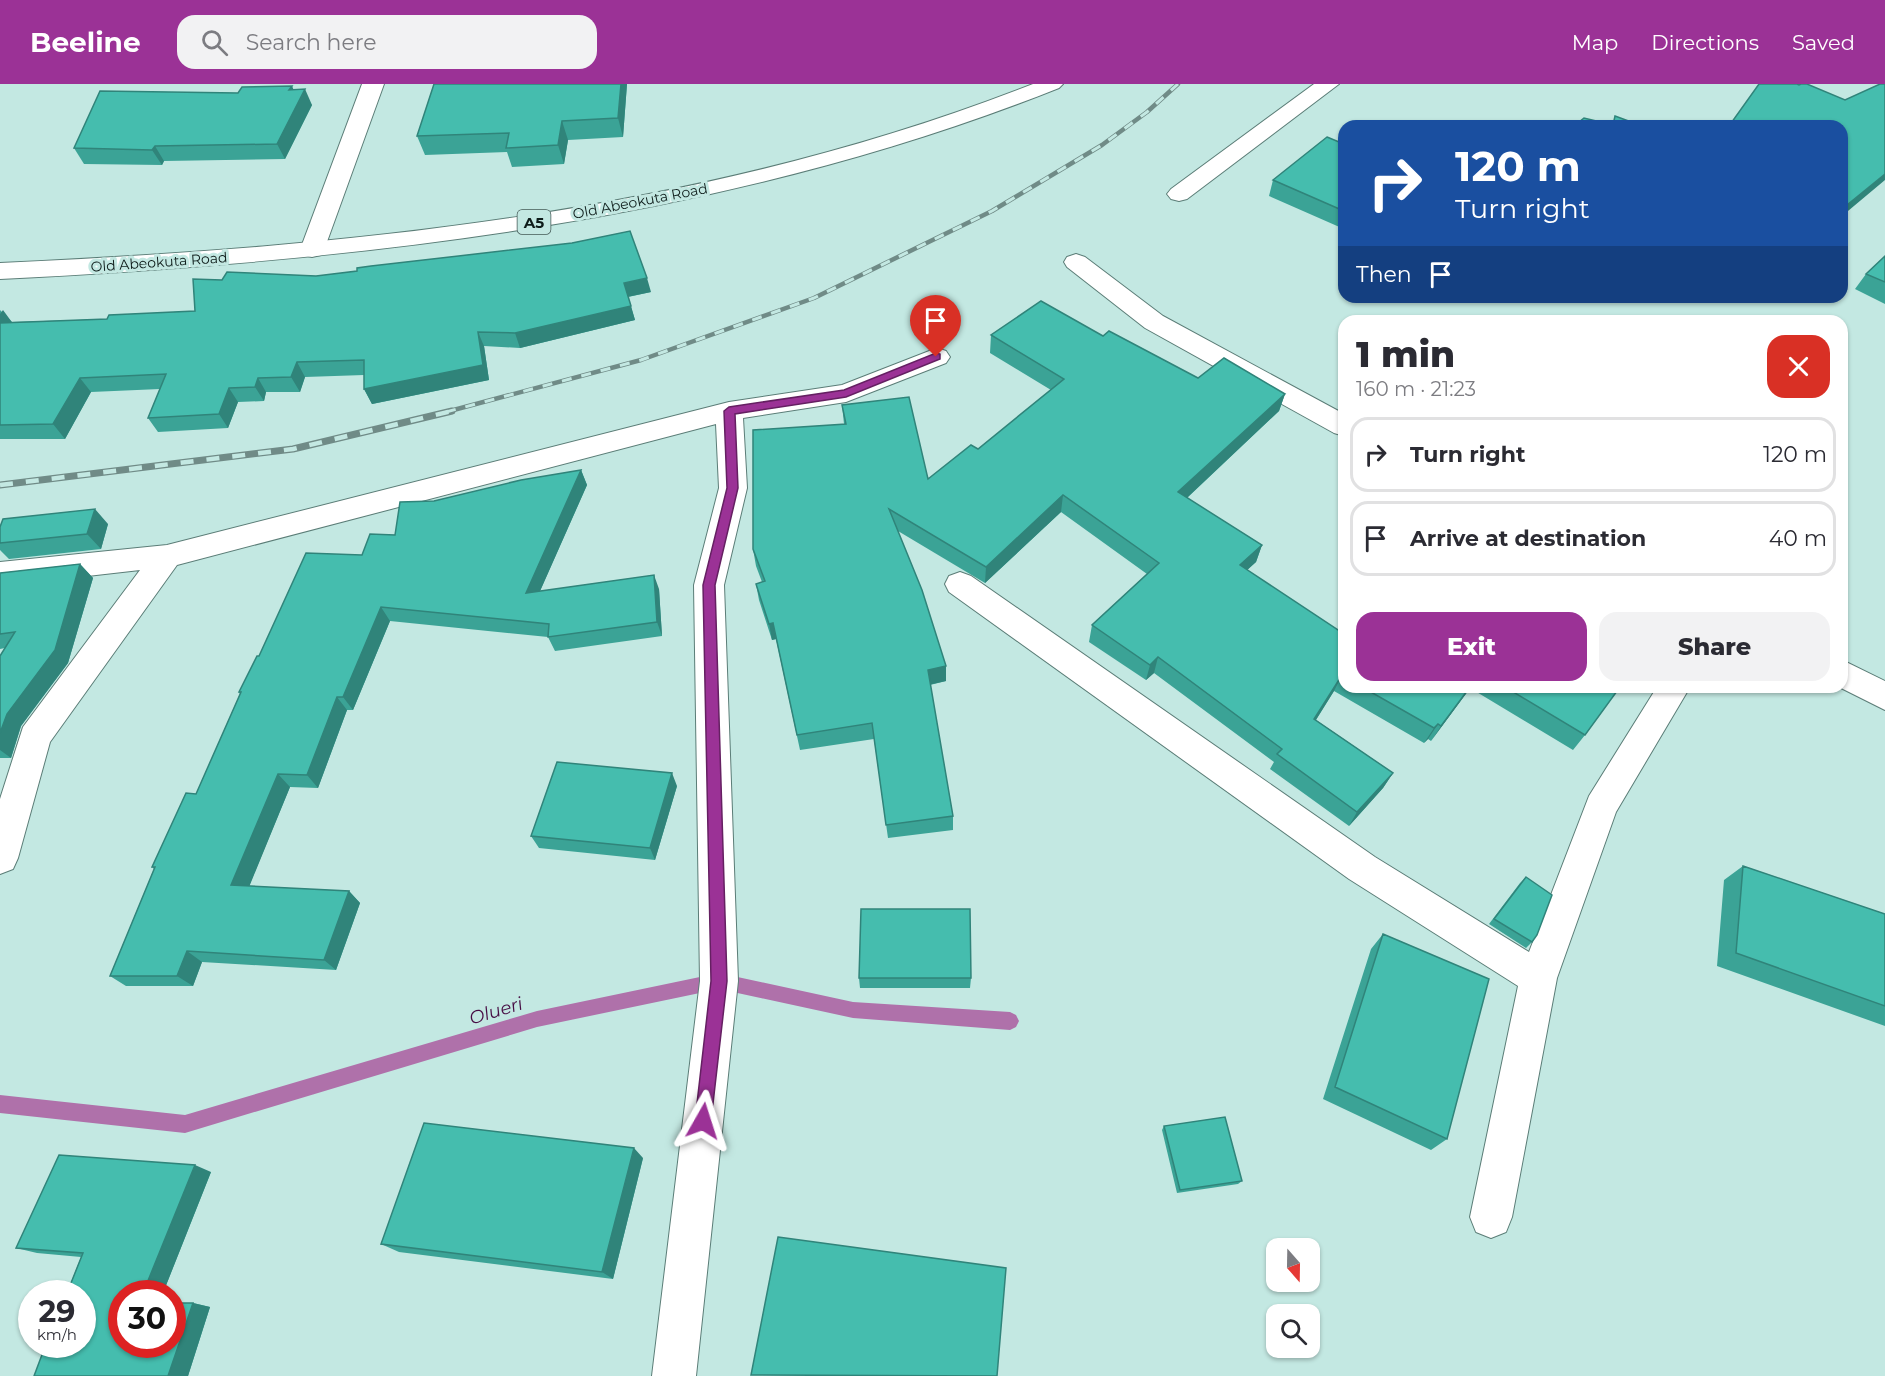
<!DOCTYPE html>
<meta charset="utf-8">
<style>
body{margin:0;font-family:Montserrat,sans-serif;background:#f2f2f3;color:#2b2b33;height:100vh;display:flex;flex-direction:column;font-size:22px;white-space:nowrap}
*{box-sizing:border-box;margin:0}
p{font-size:20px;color:#7c7c81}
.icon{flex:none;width:33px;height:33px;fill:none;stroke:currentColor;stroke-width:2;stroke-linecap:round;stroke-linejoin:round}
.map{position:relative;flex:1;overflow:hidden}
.details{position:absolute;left:1338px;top:231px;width:510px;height:378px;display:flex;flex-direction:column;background:#fff;border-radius:18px;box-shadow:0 2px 4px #0004}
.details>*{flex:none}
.banner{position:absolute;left:1338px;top:36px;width:510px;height:183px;border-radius:18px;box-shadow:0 2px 4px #0004;background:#1a4fa0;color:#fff;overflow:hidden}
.needle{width:39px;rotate:160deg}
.controls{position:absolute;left:1266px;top:1154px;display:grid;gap:12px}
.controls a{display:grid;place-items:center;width:54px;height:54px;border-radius:12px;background:#fff;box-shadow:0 2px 4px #0004;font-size:30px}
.speed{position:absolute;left:18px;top:1196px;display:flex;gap:12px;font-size:30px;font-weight:700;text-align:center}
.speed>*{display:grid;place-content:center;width:78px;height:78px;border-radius:50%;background:#fff;box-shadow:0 2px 4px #0004;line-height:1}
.speed small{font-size:15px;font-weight:400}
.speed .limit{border:9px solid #d22;background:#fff;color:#111}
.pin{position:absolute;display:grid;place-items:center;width:51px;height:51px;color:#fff;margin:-62px -26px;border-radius:50% 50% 50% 0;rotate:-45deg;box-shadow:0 0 6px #0007}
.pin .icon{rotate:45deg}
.me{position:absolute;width:66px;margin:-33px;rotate:6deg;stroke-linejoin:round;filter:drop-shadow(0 0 4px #0008)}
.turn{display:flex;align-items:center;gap:21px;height:126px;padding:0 18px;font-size:27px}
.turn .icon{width:78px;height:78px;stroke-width:2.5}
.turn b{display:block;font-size:42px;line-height:51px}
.then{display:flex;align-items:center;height:57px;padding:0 18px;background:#0003;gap:12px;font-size:22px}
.round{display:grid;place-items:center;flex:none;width:63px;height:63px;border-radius:18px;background:#f2f2f3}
.head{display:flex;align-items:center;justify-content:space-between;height:102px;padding:0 18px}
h1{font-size:36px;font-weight:800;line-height:45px}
.cta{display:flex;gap:12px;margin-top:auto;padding:12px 18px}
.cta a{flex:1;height:69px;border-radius:18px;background:#9b3296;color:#fff;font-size:24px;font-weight:800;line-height:69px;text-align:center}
.cta a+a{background:#f2f2f3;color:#2b2b33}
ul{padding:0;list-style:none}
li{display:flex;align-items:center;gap:18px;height:75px;margin:0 12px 9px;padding:0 6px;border:3px solid #e1e1e2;border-radius:18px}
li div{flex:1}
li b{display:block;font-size:22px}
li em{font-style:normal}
header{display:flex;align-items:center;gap:36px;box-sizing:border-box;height:84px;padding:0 30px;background:#9b3296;color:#fff}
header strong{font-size:28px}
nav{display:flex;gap:33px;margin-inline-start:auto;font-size:21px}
.search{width:420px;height:54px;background:#f2f2f3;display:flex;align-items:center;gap:15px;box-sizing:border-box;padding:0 21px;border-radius:18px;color:#7c7c81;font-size:22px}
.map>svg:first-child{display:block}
</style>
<header>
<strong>Beeline</strong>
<div class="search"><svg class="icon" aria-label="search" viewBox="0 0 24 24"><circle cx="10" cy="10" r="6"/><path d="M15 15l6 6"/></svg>Search here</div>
<nav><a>Map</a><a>Directions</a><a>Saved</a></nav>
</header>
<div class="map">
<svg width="1885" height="1292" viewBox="0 0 1885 1292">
<rect width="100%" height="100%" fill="#c3e8e2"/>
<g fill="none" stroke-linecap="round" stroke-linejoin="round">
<path fill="#af71aa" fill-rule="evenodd" d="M 719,889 L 853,918 L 1010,928 L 1016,931 L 1019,937 L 1016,943 L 1010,946 L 853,934 L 719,905 L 537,943 L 185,1049 L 0,1029 L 0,1011 L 185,1031 L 537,927 Z"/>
<defs>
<path id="minor" d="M 362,0 L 384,0 L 324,166 L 321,171 L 312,173 L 303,171 L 300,166 Z
M 1314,0 L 1339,0 L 1187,115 L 1179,117 L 1171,115 L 1167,110 L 1171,105 Z
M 1076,170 L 1085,173 L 1163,232 L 1344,330 L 1344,352 L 1334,349 L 1145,244 L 1067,183 L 1064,178 L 1067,173 Z
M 937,264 L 946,267 L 950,273 L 946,279 L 846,318 L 743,334 L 747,404 L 724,501 L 738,897 L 696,1292 L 652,1292 L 700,897 L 694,501 L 719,404 L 716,340 L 177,481 L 50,658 L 18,774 L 13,785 L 0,790 L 0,715 L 23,643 L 140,486 L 0,502 L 0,478 L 167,461 L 729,318 L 842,301 Z
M 960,488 L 971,492 L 1375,773 L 1529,868 L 1589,712 L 1657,603 L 1690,603 L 1616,728 L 1557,894 L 1512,1133 L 1506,1148 L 1491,1154 L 1476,1148 L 1470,1133 L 1518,902 L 1349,795 L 949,508 L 945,500 L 949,492 Z
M 1842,576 L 1885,597 L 1885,626 L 1839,603 L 1842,603 Z"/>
<path id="highway" d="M 1033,0 L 1063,0 L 1059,4 C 723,138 359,177 0,195 L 0,179 C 349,163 705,129 1033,0 Z"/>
</defs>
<use href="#minor" stroke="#5b7d77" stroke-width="2"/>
<use href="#highway" stroke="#5b7d77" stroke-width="2"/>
<use href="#minor" fill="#fff" fill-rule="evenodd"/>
<use href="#highway" fill="#fff" fill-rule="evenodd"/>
<defs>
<path id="rail-far1" d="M 446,328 L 641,276 L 814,214 L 992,127 L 1102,61 L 1147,28 L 1178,0"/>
<path id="rail" d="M 0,401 L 293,365 L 452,327"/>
</defs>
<use href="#rail-far1" stroke="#708b87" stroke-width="4.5"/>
<use href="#rail" stroke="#708b87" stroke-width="7"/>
<use href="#rail-far1" stroke="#c3e8e2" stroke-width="3" stroke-dasharray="10" stroke-linecap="butt"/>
<use href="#rail" stroke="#c3e8e2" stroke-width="4.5" stroke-dasharray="13" stroke-linecap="butt"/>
</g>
<path fill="#3ba396" d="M 434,0 L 627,0 L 623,53 L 568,56 L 564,80 L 512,83 L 507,68 L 425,71 L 417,52 Z
M 293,6 L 312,21 L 285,75 L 164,77 L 162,81 L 84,80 L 74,64 L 238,9 Z
M 1344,60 L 1344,145 L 1269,112 L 1273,96 Z
M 1885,172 L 1885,220 L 1855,205 L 1866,190 Z
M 222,196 L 651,208 L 628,213 L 635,236 L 520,264 L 484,262 L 489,296 L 372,320 L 364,305 L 364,291 L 305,293 L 300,308 L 266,308 L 264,317 L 238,318 L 228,344 L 158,348 L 148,334 L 160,305 L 91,308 L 65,355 L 0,355 L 0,226 L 12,238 L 107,235 L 195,227 Z
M 991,251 L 1103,252 L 1198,294 L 1285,310 L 1279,327 L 1187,414 L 1262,461 L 1256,478 L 1247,486 L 1344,550 L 1344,603 L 1620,603 L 1585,651 L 1573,666 L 1470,604 L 1431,657 L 1428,655 L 1424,659 L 1334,607 L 1316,636 L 1393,689 L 1383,704 L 1349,742 L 1270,685 L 1274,678 L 1154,589 L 1146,596 L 1089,558 L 1092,541 L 1147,490 L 1061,428 L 985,499 L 898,447 L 946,582 L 946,597 L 930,601 L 953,732 L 953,746 L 888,754 L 874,655 L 800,666 L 776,555 L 772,556 L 759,516 L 756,500 L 762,498 L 756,482 L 753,465 L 844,340 L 842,321 L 928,395 L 978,365 L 1051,306 L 990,269 Z
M 581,386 L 587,401 L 540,507 L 659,505 L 662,552 L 555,567 L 548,553 L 390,537 L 353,626 L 347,626 L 318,704 L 290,703 L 249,802 L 349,807 L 360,819 L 336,886 L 202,878 L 193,902 L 126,902 L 110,892 L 154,785 L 152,783 L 196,710 L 240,610 L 239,608 L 259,572 L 362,471 L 395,451 L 434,417 Z
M 108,440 L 101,465 L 9,475 L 0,466 L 0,443 Z
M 80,480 L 93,494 L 68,579 L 21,642 L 11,674 L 0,674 L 0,572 L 5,564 L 0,565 L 0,489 Z
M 677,702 L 655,776 L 539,764 L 531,752 Z
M 1743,782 L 1885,830 L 1885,942 L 1717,882 L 1724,796 Z
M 1526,793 L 1532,858 L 1526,864 L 1489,840 L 1520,799 Z
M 1383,850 L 1447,1055 L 1431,1066 L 1323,1015 L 1371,865 Z
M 859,894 L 971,894 L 970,904 L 860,904 Z
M 1164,1042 L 1242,1097 L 1238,1100 L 1177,1109 L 1162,1046 Z
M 643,1074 L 613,1195 L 399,1168 L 381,1160 Z
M 211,1088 L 163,1209 L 122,1209 L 122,1260 L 193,1219 L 210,1223 L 188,1292 L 34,1292 L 81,1173 L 37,1169 L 16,1164 Z"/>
<path fill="#30847a" d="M 621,0 L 627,0 L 623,53 L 618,34 Z
M 292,2 L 299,18 L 305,5 L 312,21 L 285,75 L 277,60 L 289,6 Z
M 562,37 L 568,56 L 564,80 L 558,61 Z
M 155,62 L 164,77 L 162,81 L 152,66 Z
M 1885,90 L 1885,96 L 1842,132 L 1842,125 Z
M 647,194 L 651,208 L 627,213 L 624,199 Z
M 631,222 L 635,236 L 520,264 L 515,249 Z
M 3,226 L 14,241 L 0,248 L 0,230 Z
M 478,248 L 484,262 L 489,296 L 372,320 L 364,305 Z
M 297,278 L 305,293 L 300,308 L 291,293 Z
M 80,294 L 91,308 L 65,355 L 53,340 Z
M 258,294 L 266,308 L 264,317 L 255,303 Z
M 229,304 L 238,318 L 228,344 L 219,330 Z
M 1285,310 L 1279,327 L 1174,426 L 1178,408 Z
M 581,386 L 587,401 L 533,523 L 526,509 Z
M 1063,411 L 1061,428 L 985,499 L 986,483 Z
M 95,425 L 108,440 L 101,465 L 87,450 Z
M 1262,461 L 1256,478 L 1235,497 L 1240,481 Z
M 80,480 L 93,494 L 68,579 L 21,642 L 11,674 L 0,666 L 0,649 L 7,630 Z
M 654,491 L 659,505 L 662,552 L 657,538 Z
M 381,523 L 390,537 L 353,626 L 343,613 Z
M 773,539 L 776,555 L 772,556 L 769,540 Z
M 1158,573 L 1154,589 L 1146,596 L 1150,581 Z
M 946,582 L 946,597 L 928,601 L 928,586 Z
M 1342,591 L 1334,607 L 1307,650 L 1314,635 Z
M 1470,603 L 1471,603 L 1431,657 L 1441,642 Z
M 337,613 L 347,626 L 318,704 L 307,691 Z
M 1438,640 L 1428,655 L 1424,659 L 1434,644 Z
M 672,689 L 677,702 L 655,776 L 650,764 Z
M 1393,689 L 1383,704 L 1349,742 L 1357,728 Z
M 278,690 L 290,703 L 245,813 L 231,801 Z
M 349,807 L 360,819 L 336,886 L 324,876 Z
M 187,867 L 202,878 L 193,902 L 177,892 Z
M 634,1064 L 643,1074 L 613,1195 L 602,1188 Z
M 195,1081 L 211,1088 L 163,1209 L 143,1209 Z
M 193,1219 L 210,1223 L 188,1292 L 168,1292 Z"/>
<path fill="#45bdae" stroke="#30847a" stroke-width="1.5" d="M 434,0 L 621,0 L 618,34 L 562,37 L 558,61 L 506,64 L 509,49 L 417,52 Z
M 1759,0 L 1797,0 L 1799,1 L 1801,0 L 1807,0 L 1845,16 L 1880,0 L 1885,0 L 1885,90 L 1842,125 L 1842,42 L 1729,42 Z
M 292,2 L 289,6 L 305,5 L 277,60 L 155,62 L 152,66 L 74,64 L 100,7 L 238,9 L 242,3 Z
M 1615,32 L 1642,42 L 1574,42 L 1584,34 L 1613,41 Z
M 1327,53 L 1344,60 L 1344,127 L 1273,96 Z
M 630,147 L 647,194 L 624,199 L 631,222 L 515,249 L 478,248 L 483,281 L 364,305 L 364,276 L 297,278 L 291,293 L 258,294 L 255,303 L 229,304 L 219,330 L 148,334 L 166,290 L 80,294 L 53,340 L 0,341 L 0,239 L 107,235 L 109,231 L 195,227 L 193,195 L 222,196 L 227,188 L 316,192 L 357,187 L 357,184 L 371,182 L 572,159 Z
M 1885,172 L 1885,198 L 1866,190 Z
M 1041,217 L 1103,252 L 1109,247 L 1198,294 L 1224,274 L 1285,310 L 1178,408 L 1262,461 L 1240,481 L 1344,550 L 1344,593 L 1342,591 L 1314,635 L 1393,689 L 1357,728 L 1277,670 L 1282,665 L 1158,573 L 1150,581 L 1092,541 L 1159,479 L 1063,411 L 986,483 L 889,425 L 922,506 L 946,582 L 928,586 L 953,732 L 886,741 L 872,639 L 797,651 L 773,539 L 769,540 L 756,500 L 765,497 L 753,465 L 753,346 L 846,340 L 842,321 L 909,313 L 928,395 L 971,361 L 978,365 L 1064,295 L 991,251 Z
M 581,386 L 526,509 L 654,491 L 657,538 L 548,553 L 549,540 L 381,523 L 343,613 L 337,613 L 307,691 L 278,690 L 231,801 L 349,807 L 324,876 L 187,867 L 177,892 L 110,892 L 155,783 L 152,783 L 186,709 L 196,710 L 241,608 L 239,608 L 257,572 L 259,572 L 306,469 L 362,471 L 370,450 L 395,451 L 400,418 L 434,417 L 521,396 Z
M 95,425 L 87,450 L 0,459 L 0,443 L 3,435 Z
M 80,480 L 55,566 L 7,630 L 0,649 L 0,572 L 15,548 L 0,550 L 0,489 Z
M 1362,603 L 1470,603 L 1441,642 L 1438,640 L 1434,644 Z
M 1505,603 L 1620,603 L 1585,651 Z
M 557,678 L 672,689 L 650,764 L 531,752 Z
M 1743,782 L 1885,830 L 1885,922 L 1736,869 Z
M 1526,793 L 1552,811 L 1537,851 L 1532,858 L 1494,835 Z
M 861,825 L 970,825 L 971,894 L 859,894 Z
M 1383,850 L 1489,895 L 1447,1055 L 1335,1003 Z
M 1225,1033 L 1242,1097 L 1180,1106 L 1164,1042 Z
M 424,1039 L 634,1064 L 602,1188 L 381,1160 Z
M 59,1071 L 195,1081 L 143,1209 L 122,1209 L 122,1260 L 172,1260 L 172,1219 L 193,1219 L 168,1292 L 34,1292 L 46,1260 L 82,1260 L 82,1209 L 67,1209 L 83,1169 L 16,1164 Z
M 778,1153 L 1006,1184 L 997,1292 L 751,1291 Z"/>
<path fill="#9b3296" stroke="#652062" stroke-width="1.5" d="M 936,269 L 940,270 L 940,275 L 846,313 L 735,330 L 738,404 L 715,501 L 727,897 L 711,1037 L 709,1043 L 703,1045 L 697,1043 L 695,1037 L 711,897 L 703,501 L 727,404 L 724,327 L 729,323 L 844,306 Z"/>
<g text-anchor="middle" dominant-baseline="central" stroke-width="6" stroke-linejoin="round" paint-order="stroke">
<g font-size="14" fill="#0e1c1a" stroke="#c3e8e2">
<text transform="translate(640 117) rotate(-11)">Old Abeokuta Road</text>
<text transform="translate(159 178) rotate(-4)">Old Abeokuta Road</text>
</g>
<rect fill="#c3e8e2" stroke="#445956" stroke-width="1.5" x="517.5" y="126" width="33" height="24" rx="4.5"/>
<g font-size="15" font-weight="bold" fill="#0e1c1a">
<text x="534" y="138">A5</text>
</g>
<g font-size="18" font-style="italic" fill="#460c43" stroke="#c3e8e2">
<text transform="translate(496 927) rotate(-17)">Olueri</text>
</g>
</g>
</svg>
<div class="controls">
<a><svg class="needle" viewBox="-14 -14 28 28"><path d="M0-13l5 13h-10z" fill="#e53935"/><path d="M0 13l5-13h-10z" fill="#7c7c81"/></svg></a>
<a><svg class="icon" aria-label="search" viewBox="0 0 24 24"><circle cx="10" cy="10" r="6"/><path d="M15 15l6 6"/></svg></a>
</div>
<div class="speed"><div>29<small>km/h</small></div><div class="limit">30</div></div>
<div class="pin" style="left:936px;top:273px;background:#d93025"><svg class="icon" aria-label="arrive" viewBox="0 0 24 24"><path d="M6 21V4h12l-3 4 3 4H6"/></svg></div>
<svg class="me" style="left:703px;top:1037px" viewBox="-20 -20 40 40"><path d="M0-17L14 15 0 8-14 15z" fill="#9b3296" stroke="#fff" stroke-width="4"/></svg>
<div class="banner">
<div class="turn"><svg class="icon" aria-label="right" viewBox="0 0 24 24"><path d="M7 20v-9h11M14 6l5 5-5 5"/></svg><div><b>120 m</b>Turn right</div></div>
<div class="then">Then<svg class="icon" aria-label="arrive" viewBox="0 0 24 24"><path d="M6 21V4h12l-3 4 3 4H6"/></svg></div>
</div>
<section class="details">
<div class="head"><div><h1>1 min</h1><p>160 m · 21:23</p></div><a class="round" style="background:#d93025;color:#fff"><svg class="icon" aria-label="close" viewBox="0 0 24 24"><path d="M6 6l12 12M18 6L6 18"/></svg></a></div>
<ul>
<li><svg class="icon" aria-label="right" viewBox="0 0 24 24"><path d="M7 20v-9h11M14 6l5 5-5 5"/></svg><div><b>Turn right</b></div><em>120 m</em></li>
<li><svg class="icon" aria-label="arrive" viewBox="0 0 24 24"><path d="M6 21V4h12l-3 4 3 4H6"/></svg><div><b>Arrive at destination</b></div><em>40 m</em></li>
</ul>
<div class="cta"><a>Exit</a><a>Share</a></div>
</section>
</div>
